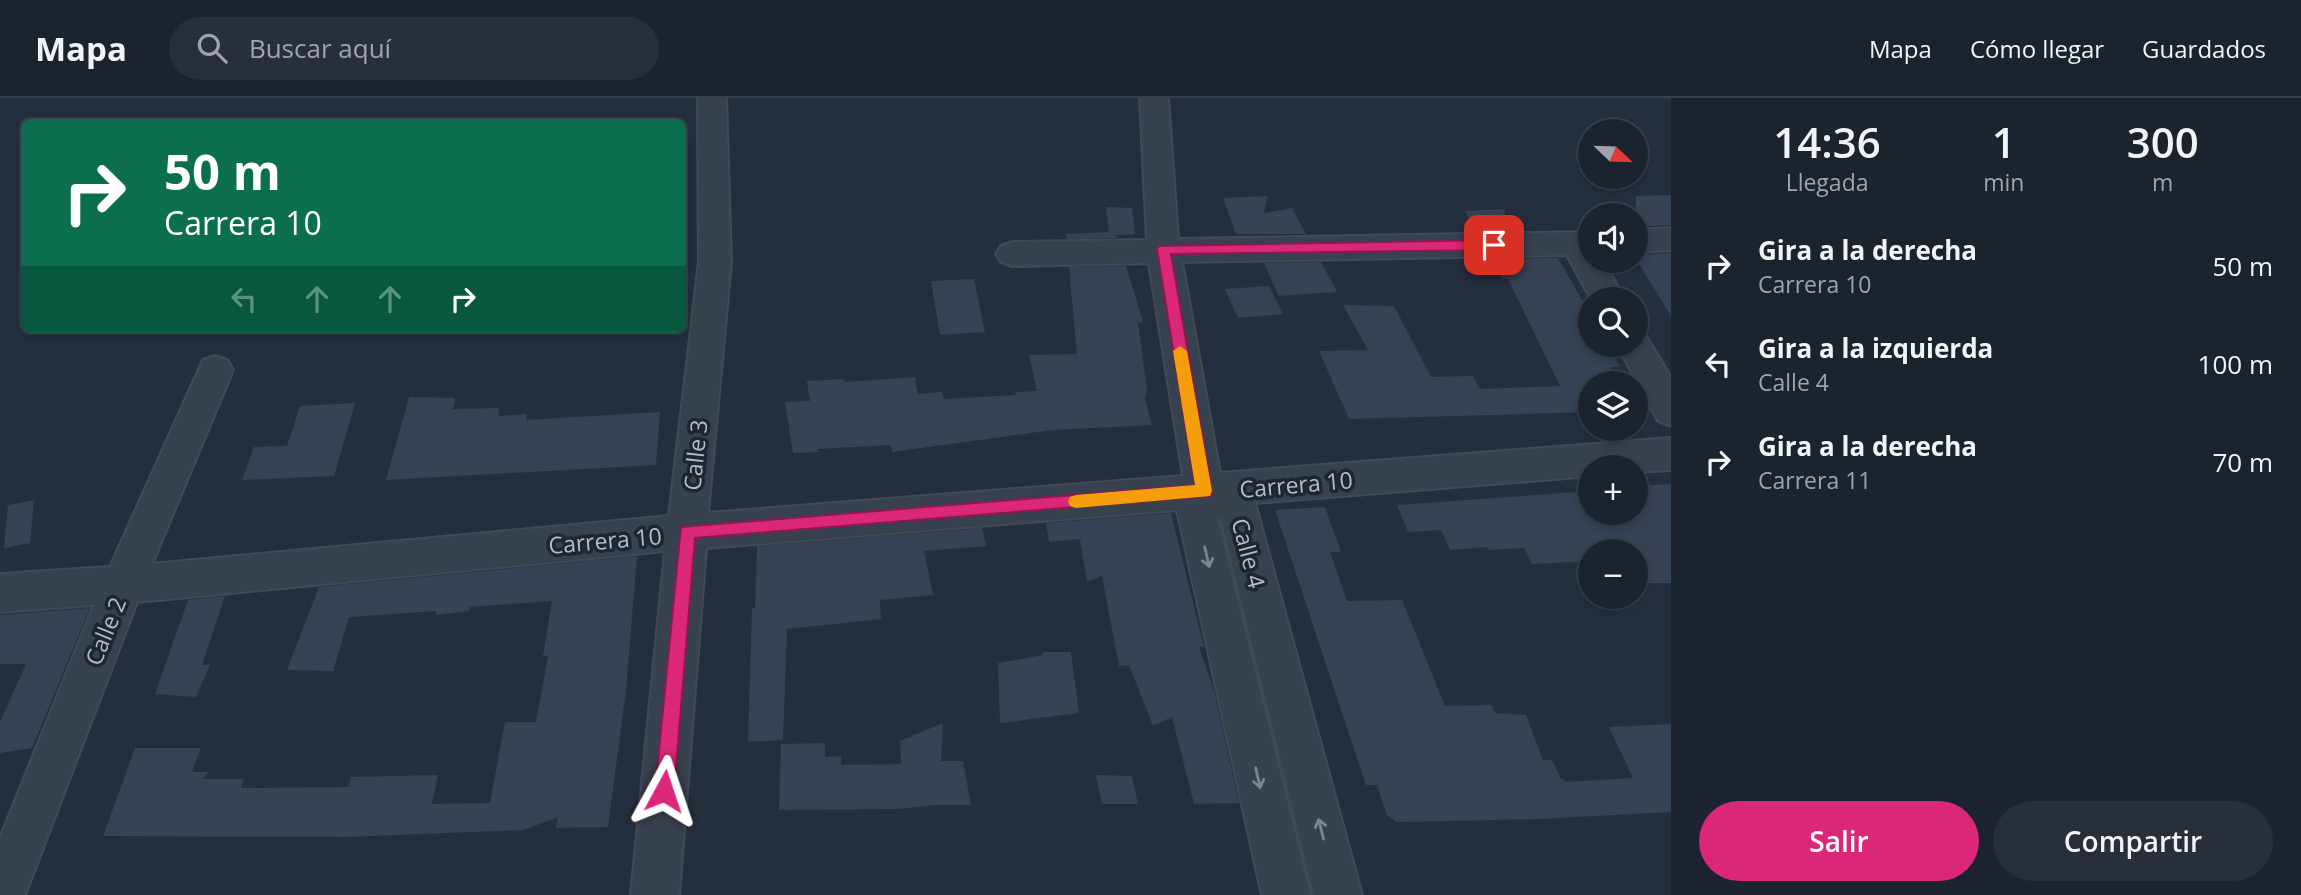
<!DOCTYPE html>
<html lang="es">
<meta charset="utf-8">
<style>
body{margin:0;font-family:"Open Sans",sans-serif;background:#282f3a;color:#f1f3f6;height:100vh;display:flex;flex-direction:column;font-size:26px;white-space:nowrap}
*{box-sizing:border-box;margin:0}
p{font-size:23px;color:#a0a4aa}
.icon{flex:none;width:38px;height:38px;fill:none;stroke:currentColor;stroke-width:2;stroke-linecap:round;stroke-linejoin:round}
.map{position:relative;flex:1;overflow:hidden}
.sheet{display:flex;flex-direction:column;background:#1b232e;width:630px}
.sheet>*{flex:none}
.hud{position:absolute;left:21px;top:21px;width:665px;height:214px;border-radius:10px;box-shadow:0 4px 10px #0003,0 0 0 2px #39404a;background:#0b6e4f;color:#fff;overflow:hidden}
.needle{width:46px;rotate:113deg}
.tools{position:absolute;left:1578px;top:21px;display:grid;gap:14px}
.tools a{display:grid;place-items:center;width:70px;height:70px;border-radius:50%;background:#1b232e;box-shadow:0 4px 10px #0003,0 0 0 2px #39404a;font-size:35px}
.pin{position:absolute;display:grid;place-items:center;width:60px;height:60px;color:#fff;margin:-30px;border-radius:14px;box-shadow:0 4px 10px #0006}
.me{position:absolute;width:77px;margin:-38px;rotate:5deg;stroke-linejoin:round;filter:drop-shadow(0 0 5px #0008)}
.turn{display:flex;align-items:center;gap:24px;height:147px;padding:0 28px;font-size:32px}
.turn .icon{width:91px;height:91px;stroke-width:2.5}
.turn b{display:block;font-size:49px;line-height:60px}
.lanes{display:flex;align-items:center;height:66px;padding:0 28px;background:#0003;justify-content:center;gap:35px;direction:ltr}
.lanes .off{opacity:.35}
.eta{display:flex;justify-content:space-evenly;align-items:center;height:119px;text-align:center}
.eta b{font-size:42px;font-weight:600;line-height:49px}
.action{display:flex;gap:14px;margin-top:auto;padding:14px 28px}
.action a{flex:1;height:80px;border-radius:42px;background:#db2777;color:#fff;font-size:28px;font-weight:600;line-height:80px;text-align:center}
.action a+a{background:#282f3a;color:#f1f3f6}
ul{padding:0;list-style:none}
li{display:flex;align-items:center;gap:21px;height:98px;padding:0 28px}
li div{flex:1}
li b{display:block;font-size:26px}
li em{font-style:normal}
header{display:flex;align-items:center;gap:42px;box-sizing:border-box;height:98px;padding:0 35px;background:#1b232e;border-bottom:2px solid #39404a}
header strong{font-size:33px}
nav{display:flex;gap:38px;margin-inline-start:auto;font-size:24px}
.search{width:490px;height:63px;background:#282f3a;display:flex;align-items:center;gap:18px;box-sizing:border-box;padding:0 24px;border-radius:38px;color:#a0a4aa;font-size:26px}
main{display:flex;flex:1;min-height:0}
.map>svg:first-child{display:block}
</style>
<header>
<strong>Mapa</strong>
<div class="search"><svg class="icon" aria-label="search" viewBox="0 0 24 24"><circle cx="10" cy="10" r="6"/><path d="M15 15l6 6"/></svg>Buscar aquí</div>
<nav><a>Mapa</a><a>Cómo llegar</a><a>Guardados</a></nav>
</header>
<main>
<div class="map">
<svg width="1671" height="797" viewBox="0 0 1671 797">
<rect width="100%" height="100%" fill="#242f3e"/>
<path fill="#364354" d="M 1671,97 L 1671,127 L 1636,129 L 1636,98 Z
M 1268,98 L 1264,115 L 1292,110 L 1306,136 L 1236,136 L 1223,100 Z
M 1106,109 L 1132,110 L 1135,136 L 1116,137 L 1117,140 L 1067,141 L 1066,136 L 1109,134 Z
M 1505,111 L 1504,133 L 1476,133 L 1465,113 Z
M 1671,155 L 1671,218 L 1636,161 L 1636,157 Z
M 1558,160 L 1591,218 L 1591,247 L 1607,247 L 1620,269 L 1610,269 L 1624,285 L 1591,285 L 1591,314 L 1349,321 L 1319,253 L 1368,252 L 1343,207 L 1394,208 L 1431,279 L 1473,278 L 1480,291 L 1560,288 L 1508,181 L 1503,181 L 1491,161 Z
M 1321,164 L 1337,194 L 1279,198 L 1264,165 Z
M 1126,168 L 1143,224 L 1138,225 L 1147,292 L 1145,300 L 1152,327 L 1053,332 L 892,354 L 891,347 L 818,351 L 818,354 L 793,355 L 785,304 L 810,303 L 807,283 L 844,281 L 845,284 L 915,279 L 918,296 L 942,294 L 944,301 L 1016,297 L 1015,294 L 1037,293 L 1029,257 L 1077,256 L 1069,169 Z
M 974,181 L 985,234 L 940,237 L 931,183 Z
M 1269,188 L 1283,216 L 1238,220 L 1225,191 Z
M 409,299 L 455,300 L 453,311 L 499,310 L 498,318 L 527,316 L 526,322 L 660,314 L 656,367 L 386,382 Z
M 355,305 L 334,378 L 242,382 L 254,349 L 287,348 L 300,308 Z
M 1671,386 L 1671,485 L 1636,485 L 1636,469 L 1642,460 L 1636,460 L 1636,453 L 1591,453 L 1591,463 L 1532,466 L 1524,450 L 1489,452 L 1487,449 L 1450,452 L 1441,432 L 1408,434 L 1397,407 L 1591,393 L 1591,415 L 1636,415 L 1636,388 Z
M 34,402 L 30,445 L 4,450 L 8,407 Z
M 1325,409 L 1341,454 L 1330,454 L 1347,503 L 1402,502 L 1445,608 L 1491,607 L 1495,615 L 1526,617 L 1543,662 L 1552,662 L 1561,681 L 1564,681 L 1565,684 L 1633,680 L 1609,629 L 1671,626 L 1671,714 L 1538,721 L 1407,724 L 1397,724 L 1387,717 L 1377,687 L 1366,687 L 1275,412 Z
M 1171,415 L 1204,549 L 1199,549 L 1214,592 L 1239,705 L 1194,706 L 1172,619 L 1153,628 L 1129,567 L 1119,568 L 1102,478 L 1087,484 L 1080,441 L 1049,444 L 1046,425 Z
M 982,430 L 986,448 L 924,453 L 933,497 L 880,502 L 881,521 L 787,531 L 783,642 L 748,644 L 752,510 L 755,510 L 757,448 Z
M 637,458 L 626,592 L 608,729 L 556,730 L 558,719 L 524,732 L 345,739 L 103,738 L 135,650 L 201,650 L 192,674 L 209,674 L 203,681 L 244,681 L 241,690 L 348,689 L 351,679 L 438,677 L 432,706 L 490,705 L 505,624 L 536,624 L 548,558 L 543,558 L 552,503 L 470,509 L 469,513 L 436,517 L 436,513 L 349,519 L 333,573 L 287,572 L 319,489 Z
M 225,498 L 202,567 L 210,567 L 196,599 L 155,596 L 188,502 Z
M 90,510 L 32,650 L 0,655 L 0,624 L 26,566 L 0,566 L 0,517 Z
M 1043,554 L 1071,554 L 1079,615 L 1000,625 L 998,565 L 1043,557 Z
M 943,625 L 941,663 L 963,663 L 971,707 L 936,707 L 897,711 L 779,712 L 781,646 L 825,645 L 825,659 L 841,658 L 841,667 L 901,666 L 900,643 Z
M 1096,677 L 1132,678 L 1138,706 L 1102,706 Z"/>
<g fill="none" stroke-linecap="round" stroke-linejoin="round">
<defs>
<path id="minor" d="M 698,0 L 726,0 L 731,164 L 708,415 L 1183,378 L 1149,165 L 1012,168 L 1001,164 L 996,156 L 1001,148 L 1012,144 L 1147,142 L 1140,0 L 1168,0 L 1178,141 L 1591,134 L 1591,163 L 1603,163 L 1625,201 L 1591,201 L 1567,157 L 1182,164 L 1220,375 L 1671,340 L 1671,372 L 1636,374 L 1636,369 L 1591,369 L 1591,378 L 1255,405 L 1362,797 L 1314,797 L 1221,421 L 1217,419 L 1310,797 L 1262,797 L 1177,412 L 706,450 L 679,797 L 631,797 L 665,453 L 137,504 L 25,797 L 0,797 L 0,740 L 94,507 L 0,514 L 0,476 L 110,469 L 203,262 L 215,258 L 227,262 L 233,272 L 152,466 L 669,418 L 699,164 Z
M 1671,130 L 1671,152 L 1636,154 L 1636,132 Z
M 1636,234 L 1646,238 L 1671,280 L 1671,328 L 1658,323 L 1617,247 L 1636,247 Z"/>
</defs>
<use href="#minor" stroke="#414a57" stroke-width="4"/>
<use href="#minor" fill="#38414e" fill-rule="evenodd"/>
</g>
<defs><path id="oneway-shaft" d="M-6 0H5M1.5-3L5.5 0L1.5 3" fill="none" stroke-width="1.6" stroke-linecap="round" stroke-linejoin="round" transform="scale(1.75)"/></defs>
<g stroke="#7c8592">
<use href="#oneway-shaft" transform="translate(1207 459) rotate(77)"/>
<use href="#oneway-shaft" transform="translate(1258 680) rotate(77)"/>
<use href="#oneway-shaft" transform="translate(1321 731) rotate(-104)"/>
</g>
<path fill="#db2777" stroke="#8e194d" stroke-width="2" d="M 1494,142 L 1501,147 L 1494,152 L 1171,156 L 1212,393 L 1210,398 L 695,440 L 674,693 L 671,700 L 664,703 L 658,700 L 655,693 L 681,429 L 1195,387 L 1157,151 L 1159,148 Z"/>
<path fill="#f59e0b" d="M 1180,248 L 1187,253 L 1212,393 L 1210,398 L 1076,410 L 1070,408 L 1068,403 L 1070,399 L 1076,397 L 1195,387 L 1173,253 Z"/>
<g text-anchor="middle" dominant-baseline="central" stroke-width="7" stroke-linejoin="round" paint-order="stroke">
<g font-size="23" fill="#b4bcc9" stroke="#1d2633">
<text transform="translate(695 357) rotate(-84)">Calle 3</text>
<text transform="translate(1296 386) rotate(-5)">Carrera 10</text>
<text transform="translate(605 442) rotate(-5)">Carrera 10</text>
<text transform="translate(1249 455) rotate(75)">Calle 4</text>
<text transform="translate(105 533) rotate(-68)">Calle 2</text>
</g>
</g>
</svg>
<div class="tools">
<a><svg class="needle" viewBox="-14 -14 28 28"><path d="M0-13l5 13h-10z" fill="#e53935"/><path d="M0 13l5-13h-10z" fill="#a0a4aa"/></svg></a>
<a><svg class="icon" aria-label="sound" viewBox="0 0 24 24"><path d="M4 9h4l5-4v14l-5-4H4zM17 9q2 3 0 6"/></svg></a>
<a><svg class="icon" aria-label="search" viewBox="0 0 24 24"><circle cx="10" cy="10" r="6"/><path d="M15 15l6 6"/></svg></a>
<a><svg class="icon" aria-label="layers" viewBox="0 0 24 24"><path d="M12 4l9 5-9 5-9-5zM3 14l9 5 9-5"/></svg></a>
<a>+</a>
<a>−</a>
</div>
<div class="pin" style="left:1494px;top:147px;background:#d93025"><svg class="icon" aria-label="arrive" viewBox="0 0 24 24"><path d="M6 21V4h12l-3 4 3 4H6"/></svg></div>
<svg class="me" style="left:664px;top:693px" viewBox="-20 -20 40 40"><path d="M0-17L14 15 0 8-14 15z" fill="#db2777" stroke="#fff" stroke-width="4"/></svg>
<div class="hud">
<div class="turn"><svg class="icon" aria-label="right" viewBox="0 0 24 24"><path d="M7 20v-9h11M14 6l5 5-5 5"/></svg><div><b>50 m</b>Carrera 10</div></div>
<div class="lanes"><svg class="icon off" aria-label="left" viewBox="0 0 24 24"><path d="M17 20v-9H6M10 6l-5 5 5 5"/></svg><svg class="icon off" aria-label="ahead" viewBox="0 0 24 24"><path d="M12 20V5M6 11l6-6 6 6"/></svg><svg class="icon off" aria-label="ahead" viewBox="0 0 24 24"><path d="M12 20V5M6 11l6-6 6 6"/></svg><svg class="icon" aria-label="right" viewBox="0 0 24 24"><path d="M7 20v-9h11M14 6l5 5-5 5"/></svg></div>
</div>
</div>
<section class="sheet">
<div class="eta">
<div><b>14:36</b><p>Llegada</p></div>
<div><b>1</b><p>min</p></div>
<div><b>300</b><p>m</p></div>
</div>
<ul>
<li><svg class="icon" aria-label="right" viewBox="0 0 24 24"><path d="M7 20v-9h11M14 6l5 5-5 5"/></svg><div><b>Gira a la derecha</b><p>Carrera 10</p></div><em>50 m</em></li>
<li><svg class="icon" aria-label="left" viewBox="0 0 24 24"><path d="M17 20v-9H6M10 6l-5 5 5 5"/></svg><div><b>Gira a la izquierda</b><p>Calle 4</p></div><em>100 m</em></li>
<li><svg class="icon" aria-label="right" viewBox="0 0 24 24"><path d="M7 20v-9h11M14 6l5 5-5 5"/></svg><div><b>Gira a la derecha</b><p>Carrera 11</p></div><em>70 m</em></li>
</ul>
<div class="action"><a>Salir</a><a>Compartir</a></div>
</section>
</main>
